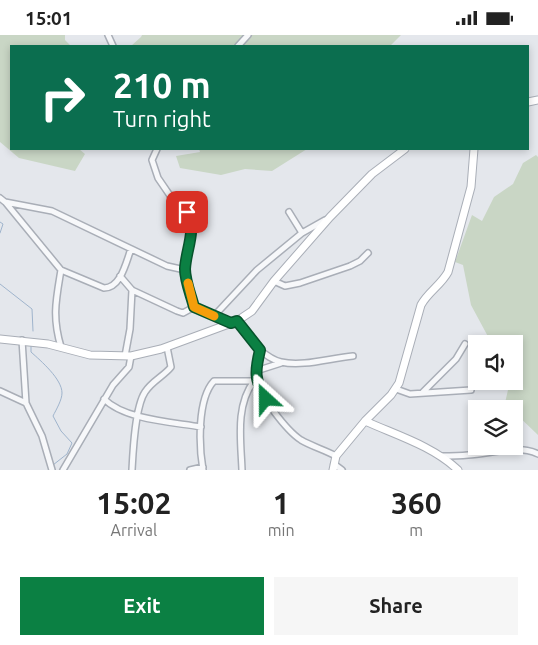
<!DOCTYPE html>
<style>
body{margin:0;font-family:Ubuntu,sans-serif;background:#f6f6f6;color:#222;height:100vh;display:flex;flex-direction:column;font-size:19px;white-space:nowrap}
*{box-sizing:border-box;margin:0}
p{font-size:16px;color:#767676}
.icon{flex:none;width:28px;height:28px;fill:none;stroke:currentColor;stroke-width:2;stroke-linecap:round;stroke-linejoin:round}
.map{position:relative;height:435px;overflow:hidden}
.sheet{display:flex;flex-direction:column;background:#fff;flex:1}
.sheet>*{flex:none}
.banner{position:absolute;left:10px;top:10px;width:519px;height:105px;border-radius:0px;box-shadow:0 2px 8px #0003;background:#0b6e4f;color:#fff;overflow:hidden}
.controls{position:absolute;left:468px;top:300px;display:grid;gap:10px}
.controls a{display:grid;place-items:center;width:55px;height:55px;border-radius:0px;background:#fff;box-shadow:0 2px 8px #0003;font-size:25px}
.pin{position:absolute;display:grid;place-items:center;width:42px;height:42px;color:#fff;margin:-21px;border-radius:10px;box-shadow:0 2px 8px #0006}
.me{position:absolute;width:55px;margin:-28px;rotate:336deg;stroke-linejoin:round;filter:drop-shadow(0 0 4px #0008)}
.turn{display:flex;align-items:center;gap:18px;height:105px;padding:0 20px;font-size:22px}
.turn .icon{width:65px;height:65px;stroke-width:2.5}
.turn b{display:block;font-size:35px;line-height:42px}
.eta{display:flex;justify-content:space-evenly;align-items:center;height:85px;text-align:center}
.eta b{font-size:30px;font-weight:700;line-height:35px}
.button{display:flex;gap:10px;margin-top:auto;padding:10px 20px}
.button a{flex:1;height:58px;border-radius:0px;background:#0b8043;color:#fff;font-size:20px;font-weight:700;line-height:58px;text-align:center}
.button a+a{background:#f6f6f6;color:#222}
.status{display:flex;justify-content:space-between;align-items:center;height:35px;padding:0 25px;background:#fff;direction:ltr}
.status svg{height:14px;fill:currentColor}
.map>svg:first-child{display:block}
</style>
<div class="status"><b>15:01</b><svg viewBox="0 0 49 12"><path d="M0 12V9h3v3zM5 12V6h3v6zM10 12V3h3v9zM15 12V0h3v12zM26 1h20v11H26zM47 4h2v5h-2z"/></svg></div>
<div class="map">
<svg width="538" height="435" viewBox="0 0 538 435">
<rect width="100%" height="100%" fill="#e4e7ec"/>
<path fill="#c9d6c5" d="M 0,0 L 65,0 L 65,5 L 71,11 L 11,11 L 11,114 L 79,114 L 85,119 L 75,136 L 19,123 L 0,107 Z
M 142,0 L 401,0 L 390,11 L 131,11 L 141,2 Z
M 199,114 L 307,114 L 272,136 L 245,134 L 221,140 L 180,133 L 176,121 L 200,117 Z
M 536,120 L 538,122 L 538,400 L 514,377 L 514,374 L 510,374 L 505,368 L 510,346 L 514,346 L 514,309 L 492,309 L 471,270 L 463,230 L 455,227 L 472,180 L 482,186 L 494,162 L 513,149 L 523,128 Z"/>
<g fill="none" stroke-linecap="round" stroke-linejoin="round">
<path stroke="#9fb4cc" stroke-width="1" d="M 0,187 L 3,189 L 0,198
M 0,249 L 32,274 L 33,296
M 31,311 L 31,317 C 41,326 62,344 62,358 C 62,365 56,375 53,381 L 61,396 L 72,408 L 67,419 L 53,430"/>
<defs>
<path id="street" d="M 108,0 L 113,11
M 238,11 L 248,0
M 157,114 L 152,125 L 158,143 L 171,162 L 187,177 L 191,184 L 191,195 L 185,235 L 194,272 L 231,288
M 0,163 L 5,167 L 52,176 L 167,231 L 185,235
M 6,168 L 61,235 C 56,265 52,282 61,312
M 289,177 L 302,198
M 61,235 L 104,253 C 121,253 126,227 131,214
M 120,241 L 132,255 L 177,276 L 183,278 L 194,272
M 274,246 L 285,251 L 300,248 L 350,231 L 360,226 L 368,218
M 214,281 L 257,235 L 302,198 L 325,185
M 237,286 L 260,315 C 258,324 255,333 256,342 C 257,358 287,396 301,405 C 311,411 325,415 336,421
M 22,305 L 26,368 L 42,401 L 52,435
M 260,315 C 266,320 272,325 281,327 C 303,332 330,323 353,321
M 125,321 L 130,294 L 132,255
M 256,336 L 281,328
M 396,354 L 410,359 L 471,355
M 0,356 L 26,368
M 423,357 L 456,324 L 465,309
M 104,364 C 125,385 173,387 201,392
M 441,421 C 450,421 459,421 468,420 C 490,419 517,409 538,419
M 334,429 L 342,435
M 63,435 L 113,350 L 129,332 L 131,321
M 132,435 C 133,416 135,372 145,357 C 152,346 164,341 171,332 L 167,312
M 190,435 L 203,432
M 203,435 C 199,412 197,364 214,346 L 253,346
M 242,435 C 241,406 235,371 254,346"/>
<path id="secondary" d="M 528,67 L 538,65
M 0,304 L 48,309 L 90,320 L 131,321 L 161,314 L 237,286 L 252,276 L 274,246 L 330,182 L 372,139 L 405,114
M 365,386 C 396,400 433,411 458,435
M 333,435 L 336,421 L 365,386 L 391,360 L 399,348 L 421,270 C 428,257 441,250 448,237 L 471,152 L 474,114"/>
</defs>
<use href="#street" stroke="#a9aeb7" stroke-width="8"/>
<use href="#secondary" stroke="#a9aeb7" stroke-width="9"/>
<use href="#street" stroke="#f7f8fa" stroke-width="5"/>
<use href="#secondary" stroke="#fff" stroke-width="7"/>
</g>
<g fill="none" stroke-linecap="round" stroke-linejoin="round">
<defs>
<path id="route" d="M 187,177 C 197,195 186,214 185,234 C 185,246 191,260 194,272 L 231,288 L 237,286 L 260,315 C 255,336 254,345 266,364"/>
</defs>
<use href="#route" stroke="#07532c" stroke-width="12"/>
<use href="#route" stroke="#0b8043" stroke-width="9"/>
<path stroke="#f59e0b" stroke-width="9" d="M 188,248 L 194,272 L 214,281"/>
</g>
</svg>
<div class="controls">
<a><svg class="icon" aria-label="sound" viewBox="0 0 24 24"><path d="M4 9h4l5-4v14l-5-4H4zM17 9q2 3 0 6"/></svg></a>
<a><svg class="icon" aria-label="layers" viewBox="0 0 24 24"><path d="M12 4l9 5-9 5-9-5zM3 14l9 5 9-5"/></svg></a>
</div>
<div class="pin" style="left:187px;top:177px;background:#d93025"><svg class="icon" aria-label="arrive" viewBox="0 0 24 24"><path d="M6 21V4h12l-3 4 3 4H6"/></svg></div>
<svg class="me" style="left:266px;top:364px" viewBox="-20 -20 40 40"><path d="M0-17L14 15 0 8-14 15z" fill="#0b8043" stroke="#fff" stroke-width="4"/></svg>
<div class="banner">
<div class="turn"><svg class="icon" aria-label="right" viewBox="0 0 24 24"><path d="M7 20v-9h11M14 6l5 5-5 5"/></svg><div><b>210 m</b>Turn right</div></div>
</div>
</div>
<section class="sheet">
<div class="eta">
<div><b>15:02</b><p>Arrival</p></div>
<div><b>1</b><p>min</p></div>
<div><b>360</b><p>m</p></div>
</div>
<div class="button"><a>Exit</a><a>Share</a></div>
</section>
